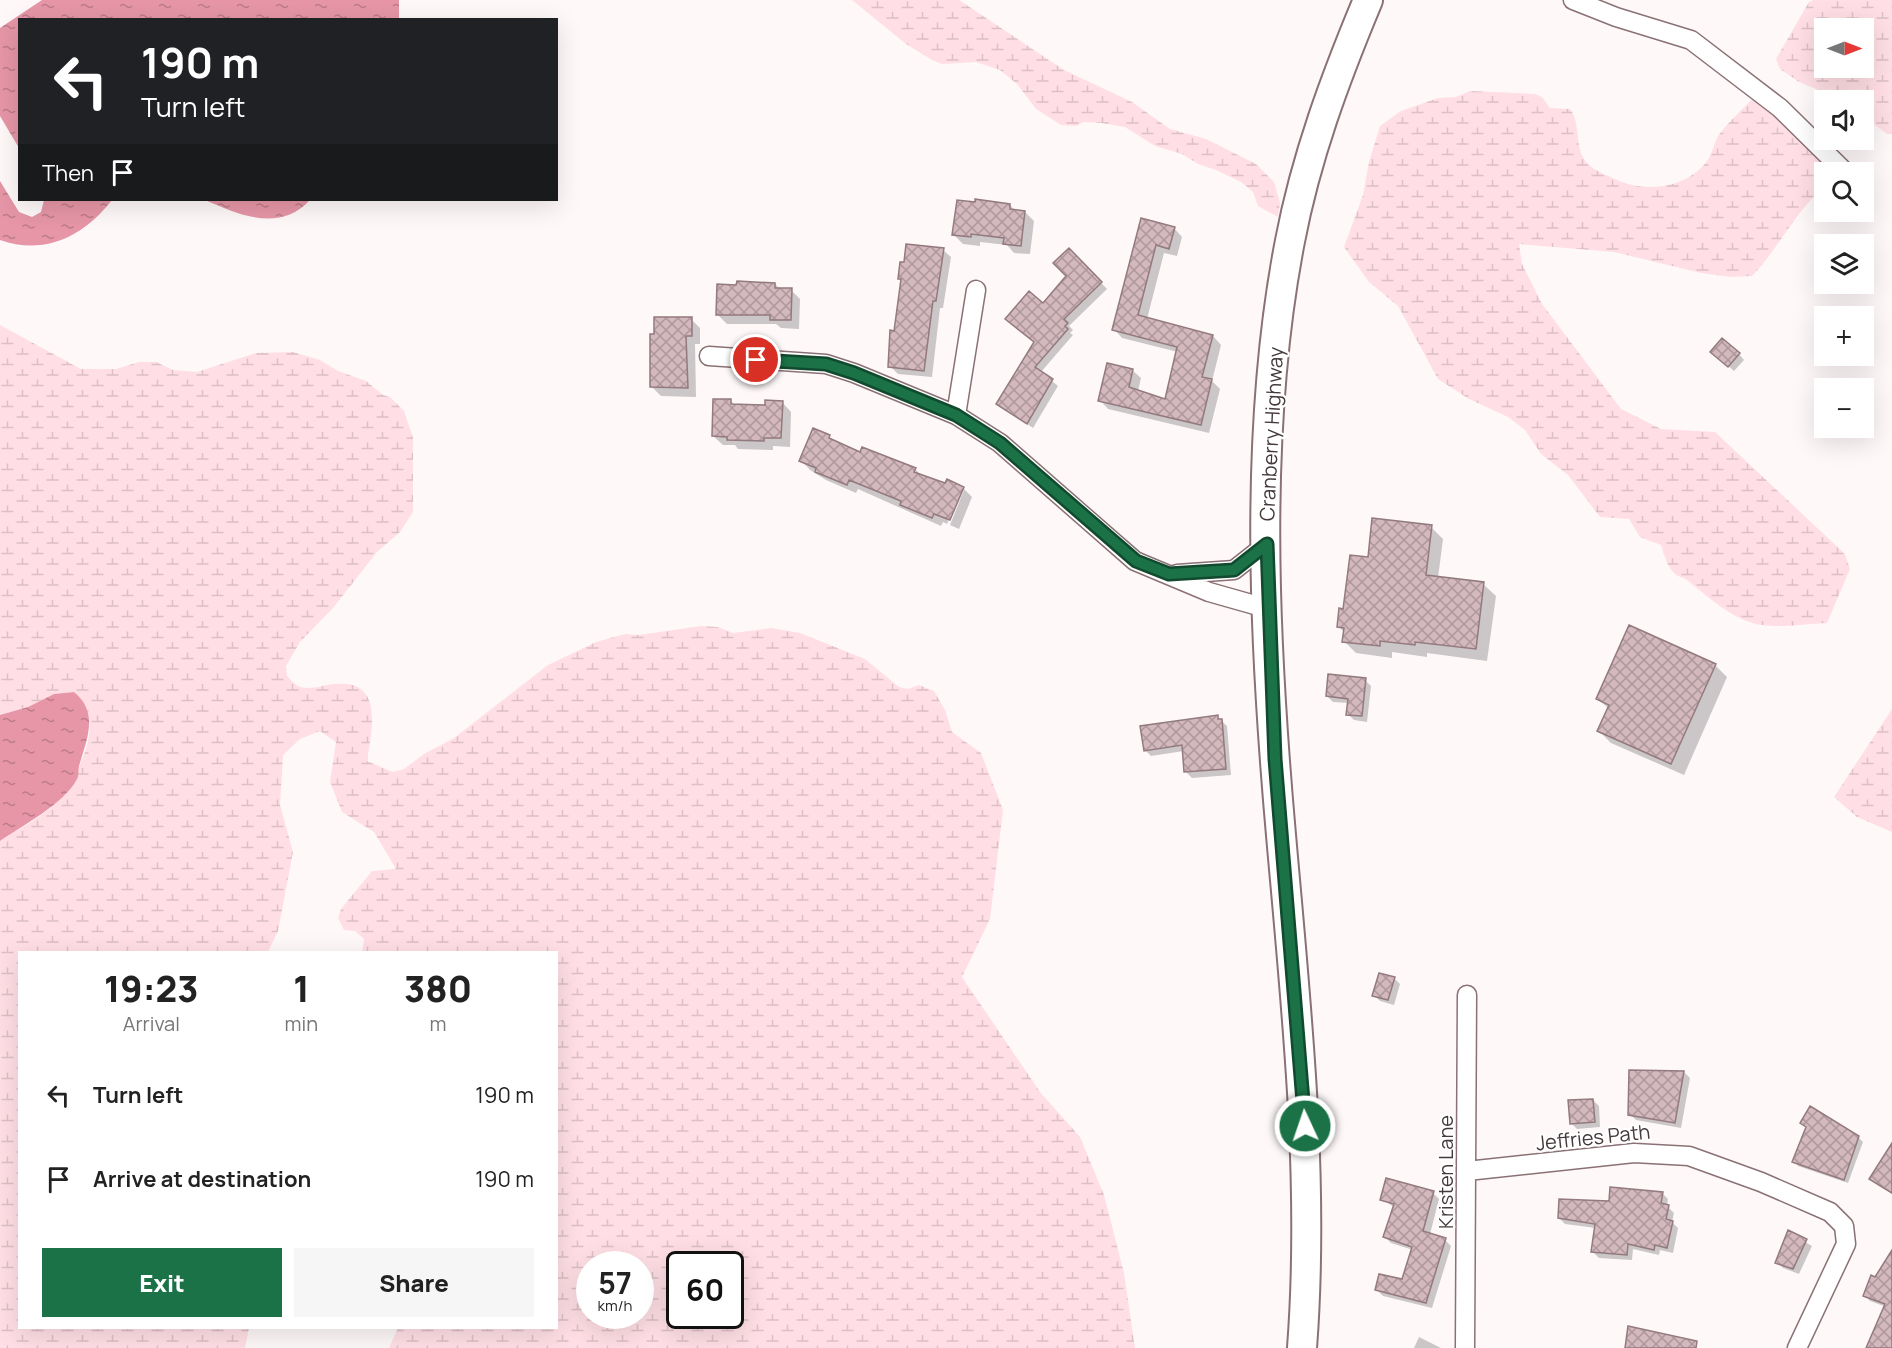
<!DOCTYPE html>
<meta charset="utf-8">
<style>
body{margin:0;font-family:Manrope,sans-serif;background:#f6f6f6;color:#222;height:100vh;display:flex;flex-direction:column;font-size:22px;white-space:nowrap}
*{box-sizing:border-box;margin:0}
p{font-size:20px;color:#767676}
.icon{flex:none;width:33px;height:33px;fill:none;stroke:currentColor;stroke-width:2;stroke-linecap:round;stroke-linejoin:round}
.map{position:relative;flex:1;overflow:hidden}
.details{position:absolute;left:18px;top:951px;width:540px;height:378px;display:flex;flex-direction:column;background:#fff;border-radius:0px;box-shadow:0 6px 24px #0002}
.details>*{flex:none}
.hud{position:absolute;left:18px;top:18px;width:540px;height:183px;border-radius:0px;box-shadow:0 6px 24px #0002;background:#202124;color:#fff;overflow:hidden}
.needle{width:39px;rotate:90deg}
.fabs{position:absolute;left:1814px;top:18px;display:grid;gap:12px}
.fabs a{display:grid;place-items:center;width:60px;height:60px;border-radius:0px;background:#fff;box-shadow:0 6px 24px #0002;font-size:30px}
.speed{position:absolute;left:576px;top:1251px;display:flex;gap:12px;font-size:30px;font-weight:700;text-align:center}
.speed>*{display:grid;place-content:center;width:78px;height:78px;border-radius:50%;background:#fff;box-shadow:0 6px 24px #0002;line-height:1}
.speed small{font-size:15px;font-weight:400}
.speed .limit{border:3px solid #111;border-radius:9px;background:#fff;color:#111}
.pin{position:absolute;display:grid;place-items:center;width:51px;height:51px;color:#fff;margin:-26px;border:3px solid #fff;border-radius:50%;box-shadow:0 2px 6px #0007}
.me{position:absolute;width:66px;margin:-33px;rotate:357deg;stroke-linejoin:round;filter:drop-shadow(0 0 4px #0008)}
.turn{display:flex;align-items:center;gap:21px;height:126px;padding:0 24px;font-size:27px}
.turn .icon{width:78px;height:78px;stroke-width:2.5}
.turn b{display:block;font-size:42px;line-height:51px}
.then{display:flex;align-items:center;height:57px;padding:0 24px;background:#0003;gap:12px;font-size:22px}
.eta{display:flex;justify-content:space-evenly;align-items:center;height:102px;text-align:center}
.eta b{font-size:36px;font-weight:800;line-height:42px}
.button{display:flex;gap:12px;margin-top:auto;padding:12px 24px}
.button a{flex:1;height:69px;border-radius:0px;background:#1a7246;color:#fff;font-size:24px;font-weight:800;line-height:69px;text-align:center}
.button a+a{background:#f6f6f6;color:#222}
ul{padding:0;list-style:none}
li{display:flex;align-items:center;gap:18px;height:84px;padding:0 24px}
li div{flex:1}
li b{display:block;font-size:22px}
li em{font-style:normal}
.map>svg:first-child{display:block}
</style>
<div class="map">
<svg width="1892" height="1348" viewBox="0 0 1892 1348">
<defs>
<pattern id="wetland-marsh" width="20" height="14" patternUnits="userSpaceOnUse" patternTransform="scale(1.5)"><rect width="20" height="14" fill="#ffdfe5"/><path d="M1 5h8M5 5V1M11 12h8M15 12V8" fill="none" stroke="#dcc0c5"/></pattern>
<pattern id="water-ripples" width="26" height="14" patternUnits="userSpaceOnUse" patternTransform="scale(1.5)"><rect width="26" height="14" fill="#e696a6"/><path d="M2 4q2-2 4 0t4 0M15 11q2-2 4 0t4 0" fill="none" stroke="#bc7b88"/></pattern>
<pattern id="building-cross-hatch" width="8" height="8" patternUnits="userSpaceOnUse" patternTransform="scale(1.5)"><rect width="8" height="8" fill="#d3b8bd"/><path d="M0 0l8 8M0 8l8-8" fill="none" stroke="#ad979b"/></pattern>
</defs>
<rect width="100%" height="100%" fill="#fef8f9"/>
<path fill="url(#wetland-marsh)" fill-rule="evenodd" d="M 852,0 L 959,0 L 1064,70 L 1132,102 L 1170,129 L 1206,139 L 1256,164 L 1274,182 L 1280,203 L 1278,217 L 1258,206 L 1253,192 L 1241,182 L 1216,170 L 1198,164 L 1182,154 L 1155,146 L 1125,127 L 1101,123 L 1084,122 L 1076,126 L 1061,125 L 1036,109 L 1017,84 L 1000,70 L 976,62 L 942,64 L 932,60 L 906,44 Z
M 1813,0 L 1892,0 L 1892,134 L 1887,134 L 1863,116 L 1863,100 L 1843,100 L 1799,82 L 1780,69 L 1776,59 L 1809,2 ZM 1824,28 L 1863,28 L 1863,68 L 1824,68 Z
M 1470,91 L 1535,94 L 1542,97 L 1550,108 L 1570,109 C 1581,123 1574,147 1586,162 C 1593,171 1611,177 1622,182 C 1652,193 1691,186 1709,158 C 1713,151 1714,143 1718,136 C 1728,122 1744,108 1756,95 L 1842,172 L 1824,172 L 1824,187 C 1794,213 1779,248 1752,276 L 1731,277 L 1701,273 L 1614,252 L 1519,244 L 1522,264 L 1542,304 L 1621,409 L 1661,429 L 1715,432 L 1845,554 L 1850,569 L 1827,623 C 1806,624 1782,628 1762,625 C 1735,622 1707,596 1687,580 C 1684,577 1678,577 1675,574 C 1667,567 1664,554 1661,545 L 1640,537 L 1629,519 L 1600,517 L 1568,475 L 1541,454 L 1525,430 L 1508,417 L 1469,399 L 1438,379 L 1398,306 L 1369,282 L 1344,247 L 1363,195 L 1369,162 L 1380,126 L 1401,111 L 1438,98 L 1456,97 Z
M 0,325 L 81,369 L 116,369 L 139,362 L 156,362 L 173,370 L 197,372 L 256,353 L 293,352 L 320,360 L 338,371 L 366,381 L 383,395 L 390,397 L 404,411 L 413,438 L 413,512 L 400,532 L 377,552 L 333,608 L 300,642 L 286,666 L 287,676 C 290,679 294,684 298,686 C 309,691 323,685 335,684 C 384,679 372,729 367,761 L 393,772 L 404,769 L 424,754 L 454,738 L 548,665 L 596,642 L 625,634 L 639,635 L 701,626 L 718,627 L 733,633 L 771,628 L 800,633 L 865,659 L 899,687 L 908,689 L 919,685 L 934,691 L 945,710 L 952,732 L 981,753 L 1003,810 L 990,919 L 962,977 L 1040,1092 L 1080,1137 L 1104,1195 L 1124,1273 L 1135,1348 L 389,1348 L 398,1328 L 556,1328 L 556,952 L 362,952 L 364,939 L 355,931 L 344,930 L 338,918 L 341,909 L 372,871 L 396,869 L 374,832 L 342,812 L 330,782 L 336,742 L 320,731 L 300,739 L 283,755 L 280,805 L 293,852 L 278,931 L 268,952 L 20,952 L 20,1328 L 249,1328 L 245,1348 L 0,1348 L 0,841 C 16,830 46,815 57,801 C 79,774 108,720 74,692 L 54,694 L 28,707 L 0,715 ZM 590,1264 L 640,1264 L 640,1316 L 590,1316 ZM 680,1264 L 730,1264 L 730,1316 L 680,1316 Z
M 1892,709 L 1892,832 L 1857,817 L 1834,797 Z"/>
<path fill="url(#water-ripples)" d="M 42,0 L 399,0 L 399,20 L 20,20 L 19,148 L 0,116 L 0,28 Z
M 0,181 L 19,212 L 32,217 L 41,212 L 44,200 L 112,200 C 84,236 45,256 0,240 Z
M 205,200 L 310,200 C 279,233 240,215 205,200 Z
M 74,692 C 100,713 86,741 79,766 C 78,770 79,776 77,779 C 65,803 22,826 0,841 L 0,715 L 28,707 L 54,694 Z"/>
<path fill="#0003" d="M 1010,205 L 1015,211 L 1025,212 L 1034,221 L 1030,254 L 1014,253 L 1007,245 L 980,242 L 980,246 L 963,244 L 954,235 Z
M 1142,220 L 1174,228 L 1182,237 L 1177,256 L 1164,253 L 1147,319 L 1213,336 L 1221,345 L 1212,381 L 1220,389 L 1209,433 L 1108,409 L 1100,400 L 1132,370 L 1141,378 L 1138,391 L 1166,400 L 1178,352 L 1122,338 L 1114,329 Z
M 943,250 L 951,257 L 943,308 L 940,308 L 932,377 L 898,374 L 890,366 L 902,281 L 899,278 Z
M 1069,250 L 1107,289 L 1069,326 L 1073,330 L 1070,333 L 1073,335 L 1041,372 L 1058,386 L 1033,428 L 998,404 L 1035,343 L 1013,325 L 1044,305 L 1068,276 Z
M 775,284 L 780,289 L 791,290 L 800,299 L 799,329 L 781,328 L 776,324 L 727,324 L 718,315 Z
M 691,319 L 700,328 L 700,344 L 695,344 L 696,397 L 661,396 L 652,387 Z
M 1739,354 L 1744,360 L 1734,371 L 1718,357 Z
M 731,401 L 735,405 L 766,406 L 782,402 L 791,412 L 790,447 L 773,446 L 773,450 L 738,449 L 735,445 L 723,445 L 713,436 Z
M 829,436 L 836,443 L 861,453 L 915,469 L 922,476 L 946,485 L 963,488 L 972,497 L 959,529 L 950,525 L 964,490 L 961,490 L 947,524 L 943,522 L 941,526 L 858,489 L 856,493 L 826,480 L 810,470 L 801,460 Z
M 1431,527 L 1443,539 L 1438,578 L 1483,584 L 1496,596 L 1487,661 L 1427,653 L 1427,657 L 1392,652 L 1392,658 L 1356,653 L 1344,641 L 1345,633 L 1338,626 L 1369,559 Z
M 1715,665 L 1727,677 L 1684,775 L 1611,743 L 1599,731 L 1609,709 L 1598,699 Z
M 1365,680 L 1371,686 L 1367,722 L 1354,720 L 1348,714 L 1349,703 L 1333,702 L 1327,696 Z
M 1217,717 L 1227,726 L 1231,775 L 1192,778 L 1186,772 L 1184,751 L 1151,756 L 1145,750 Z
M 1394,978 L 1400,984 L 1394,1005 L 1380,1001 L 1374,995 Z
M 1630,1071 L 1684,1072 L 1690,1078 L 1681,1128 L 1636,1120 L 1630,1114 Z
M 1593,1100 L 1599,1106 L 1600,1127 L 1577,1129 L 1571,1123 Z
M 1802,1123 L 1858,1137 L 1863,1142 L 1848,1183 L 1798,1166 L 1794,1161 L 1808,1128 Z
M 1433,1193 L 1439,1199 L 1430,1234 L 1445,1240 L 1451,1246 L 1432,1308 L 1383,1296 L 1377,1290 L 1403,1281 L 1413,1250 L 1391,1243 L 1385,1237 L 1394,1207 L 1381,1199 Z
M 1662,1193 L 1668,1199 L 1667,1206 L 1674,1213 L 1672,1222 L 1678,1228 L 1673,1253 L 1660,1250 L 1659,1255 L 1633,1249 L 1632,1260 L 1599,1258 L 1593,1252 L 1596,1228 L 1565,1224 L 1559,1218 L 1611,1203 Z
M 1788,1232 L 1812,1246 L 1799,1274 L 1783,1268 L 1777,1262 Z
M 1872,1277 L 1892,1309 L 1870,1301 L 1865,1296 Z
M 1419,1337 L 1441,1348 L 1414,1348 Z"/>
<path fill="url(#building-cross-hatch)" stroke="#937a7f" stroke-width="1.5" d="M 975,199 L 1010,204 L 1010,209 L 1025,211 L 1021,246 L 1003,244 L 1004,238 L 971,234 L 971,237 L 952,235 L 957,200 L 975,202 Z
M 1141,218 L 1175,227 L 1169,249 L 1156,245 L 1138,315 L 1213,335 L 1202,377 L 1212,379 L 1201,425 L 1098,401 L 1107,363 L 1133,369 L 1129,387 L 1165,399 L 1177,347 L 1112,330 Z
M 906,244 L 944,248 L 936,301 L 933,301 L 924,371 L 888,367 L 890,330 L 894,331 L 901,279 L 898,279 L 900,262 L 904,262 Z
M 1069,248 L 1102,282 L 1064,319 L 1068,323 L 1065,326 L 1068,329 L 1035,367 L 1053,379 L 1027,424 L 996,404 L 1034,342 L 1005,319 L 1029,291 L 1043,303 L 1066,276 L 1053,263 Z
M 737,281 L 775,283 L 775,288 L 792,288 L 791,320 L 770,320 L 770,315 L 716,315 L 717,284 L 736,285 Z
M 654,317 L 692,317 L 692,336 L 686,336 L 688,388 L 650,387 L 650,334 L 654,334 Z
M 1722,338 L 1740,353 L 1728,367 L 1710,352 Z
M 713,399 L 731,399 L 731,404 L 765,405 L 765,400 L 783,401 L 781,438 L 764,438 L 764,441 L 727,440 L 727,437 L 712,436 Z
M 813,428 L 830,435 L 829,438 L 860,452 L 862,447 L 916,468 L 914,472 L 945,483 L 947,479 L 964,487 L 950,520 L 934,514 L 932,518 L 900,505 L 901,501 L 849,480 L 847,485 L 815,472 L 816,468 L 799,461 Z
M 1372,518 L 1432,525 L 1426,575 L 1484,582 L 1476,649 L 1415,642 L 1415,645 L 1380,641 L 1380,646 L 1342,642 L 1344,628 L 1337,627 L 1339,608 L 1343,609 L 1350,555 L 1368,557 Z
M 1629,625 L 1716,664 L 1671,764 L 1597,731 L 1609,705 L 1596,699 Z
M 1328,674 L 1366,678 L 1362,716 L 1346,715 L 1348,699 L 1326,696 Z
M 1218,715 L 1218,719 L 1222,719 L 1226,769 L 1184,772 L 1182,745 L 1144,751 L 1140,726 Z
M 1379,973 L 1395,977 L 1388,1000 L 1372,996 Z
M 1629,1070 L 1684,1071 L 1675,1123 L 1628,1115 Z
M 1593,1099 L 1595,1122 L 1570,1124 L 1568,1100 Z
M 1810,1106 L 1859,1136 L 1844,1180 L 1792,1162 L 1806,1127 L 1800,1123 Z
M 1892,1143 L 1892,1193 L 1869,1179 Z
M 1386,1178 L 1434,1191 L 1423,1231 L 1446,1238 L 1426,1303 L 1375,1290 L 1379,1274 L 1402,1279 L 1412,1247 L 1383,1237 L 1394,1204 L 1380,1200 Z
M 1610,1187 L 1663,1192 L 1661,1203 L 1669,1205 L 1666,1219 L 1673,1221 L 1667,1248 L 1655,1245 L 1654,1250 L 1628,1244 L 1627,1255 L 1591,1252 L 1595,1224 L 1558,1218 L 1559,1199 L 1609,1201 Z
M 1788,1230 L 1807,1239 L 1793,1269 L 1775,1263 Z
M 1892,1250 L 1892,1348 L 1866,1348 L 1885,1304 L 1863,1296 L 1871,1275 L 1875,1277 Z
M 1628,1326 L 1697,1341 L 1696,1348 L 1625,1348 Z"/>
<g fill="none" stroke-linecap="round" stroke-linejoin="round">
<defs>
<path id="minor" d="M 1573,0 L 1616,17 L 1691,40 L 1780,108 L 1845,172
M 709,356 L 826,364 L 854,373 L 956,415 L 1000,443 L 1135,561 L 1209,592 L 1269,609
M 956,415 L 976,290
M 1177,574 L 1234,570 L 1267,544
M 1467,1171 L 1634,1153 L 1689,1156 L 1761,1182 L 1830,1212 L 1844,1226 L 1846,1244 L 1797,1348
M 1465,1348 L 1467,995"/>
<path id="primary" d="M 1302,1348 C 1315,1177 1296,1006 1281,835 C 1264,643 1253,431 1290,241 C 1306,157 1335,79 1368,0"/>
</defs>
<use href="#minor" stroke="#8a7175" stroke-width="21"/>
<use href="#primary" stroke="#8a7175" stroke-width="32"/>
<use href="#minor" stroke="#fff" stroke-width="18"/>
<use href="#primary" stroke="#fff" stroke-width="28"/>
</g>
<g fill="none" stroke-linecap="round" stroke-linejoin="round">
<defs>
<path id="route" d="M 756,360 L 826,364 L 854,373 L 956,415 L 1000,443 L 1136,561 L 1169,574 L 1234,570 L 1267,544 L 1275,759 L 1305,1126"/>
</defs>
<use href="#route" stroke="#114a2e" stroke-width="15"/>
<use href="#route" stroke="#1a7246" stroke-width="10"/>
</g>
<g text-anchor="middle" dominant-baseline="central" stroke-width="4.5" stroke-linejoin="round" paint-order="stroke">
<g font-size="20" fill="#44393b" stroke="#fff">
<text transform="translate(1271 434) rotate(-87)">Cranberry Highway</text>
<text transform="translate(1593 1137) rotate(-6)">Jeffries Path</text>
<text transform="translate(1445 1172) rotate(-90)">Kristen Lane</text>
</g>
</g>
</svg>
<div class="fabs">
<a><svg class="needle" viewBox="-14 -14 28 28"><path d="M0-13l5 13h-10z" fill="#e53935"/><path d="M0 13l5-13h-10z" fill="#767676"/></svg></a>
<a><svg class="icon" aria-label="sound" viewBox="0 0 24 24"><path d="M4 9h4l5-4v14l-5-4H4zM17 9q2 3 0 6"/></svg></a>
<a><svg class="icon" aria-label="search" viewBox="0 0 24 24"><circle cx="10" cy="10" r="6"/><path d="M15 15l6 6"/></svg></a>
<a><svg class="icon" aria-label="layers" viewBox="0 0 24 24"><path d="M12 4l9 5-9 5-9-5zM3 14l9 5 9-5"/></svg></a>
<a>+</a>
<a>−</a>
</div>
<div class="speed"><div>57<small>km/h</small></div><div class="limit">60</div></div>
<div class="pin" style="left:756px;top:360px;background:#d93025"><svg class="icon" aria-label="arrive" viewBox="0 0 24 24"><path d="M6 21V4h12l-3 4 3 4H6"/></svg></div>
<svg class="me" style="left:1305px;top:1126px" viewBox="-20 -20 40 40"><circle r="17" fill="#1a7246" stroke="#fff" stroke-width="3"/><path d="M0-11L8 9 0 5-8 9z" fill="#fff"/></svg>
<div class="hud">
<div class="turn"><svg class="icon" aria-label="left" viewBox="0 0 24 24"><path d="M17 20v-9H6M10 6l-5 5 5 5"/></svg><div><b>190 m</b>Turn left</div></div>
<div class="then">Then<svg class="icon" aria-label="arrive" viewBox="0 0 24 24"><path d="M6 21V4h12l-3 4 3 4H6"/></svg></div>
</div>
<section class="details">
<div class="eta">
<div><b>19:23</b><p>Arrival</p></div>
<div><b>1</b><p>min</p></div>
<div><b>380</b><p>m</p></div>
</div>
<ul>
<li><svg class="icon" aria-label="left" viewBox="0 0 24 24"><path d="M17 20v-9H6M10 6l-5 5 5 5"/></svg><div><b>Turn left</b></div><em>190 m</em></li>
<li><svg class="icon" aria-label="arrive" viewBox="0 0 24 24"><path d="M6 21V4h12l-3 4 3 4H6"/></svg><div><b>Arrive at destination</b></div><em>190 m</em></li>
</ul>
<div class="button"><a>Exit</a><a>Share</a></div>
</section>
</div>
